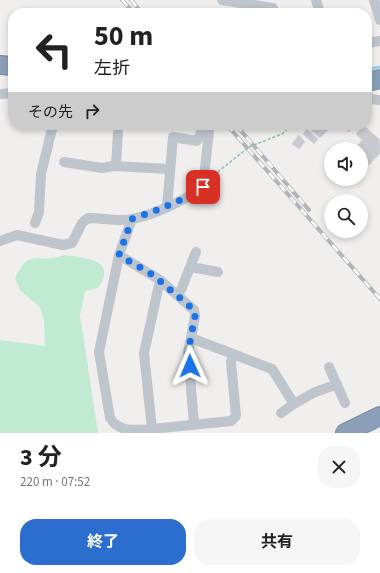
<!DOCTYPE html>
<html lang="ja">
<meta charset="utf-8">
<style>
body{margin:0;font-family:"Source Sans 3","Noto Sans JP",sans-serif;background:#f6f6f6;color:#222;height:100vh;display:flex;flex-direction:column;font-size:15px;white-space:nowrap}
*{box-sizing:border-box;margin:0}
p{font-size:13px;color:#767676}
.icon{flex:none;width:22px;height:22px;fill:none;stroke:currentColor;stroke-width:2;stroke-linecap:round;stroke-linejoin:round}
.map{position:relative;height:433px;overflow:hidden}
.details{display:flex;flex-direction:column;background:#fff;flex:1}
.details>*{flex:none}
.guide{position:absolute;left:8px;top:8px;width:364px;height:122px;border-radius:16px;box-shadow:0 2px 6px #0003;background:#fff;color:#222;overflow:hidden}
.tools{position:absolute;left:324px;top:142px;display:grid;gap:8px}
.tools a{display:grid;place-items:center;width:44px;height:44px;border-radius:50%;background:#fff;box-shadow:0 2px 6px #0003;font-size:20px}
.pin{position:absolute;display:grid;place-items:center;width:34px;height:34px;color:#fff;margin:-17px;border-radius:8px;box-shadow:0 2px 6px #0006}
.me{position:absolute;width:44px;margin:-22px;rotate:359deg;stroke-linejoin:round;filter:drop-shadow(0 0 3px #0008)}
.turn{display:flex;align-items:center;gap:14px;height:84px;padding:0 20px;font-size:18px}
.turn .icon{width:52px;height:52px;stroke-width:2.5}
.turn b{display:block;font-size:28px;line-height:34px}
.then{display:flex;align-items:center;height:38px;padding:0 20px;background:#0003;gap:8px;font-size:15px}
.round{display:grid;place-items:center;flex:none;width:42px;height:42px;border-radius:16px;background:#f6f6f6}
.head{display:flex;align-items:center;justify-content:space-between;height:68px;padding:0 20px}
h1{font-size:24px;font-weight:700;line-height:30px}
.action{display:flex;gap:8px;margin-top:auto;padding:8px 20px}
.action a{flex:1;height:46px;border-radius:16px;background:#2b6ece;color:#fff;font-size:16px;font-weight:700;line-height:46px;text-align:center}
.action a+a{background:#f6f6f6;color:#222}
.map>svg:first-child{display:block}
</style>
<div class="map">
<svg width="380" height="433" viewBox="0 0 380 433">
<rect width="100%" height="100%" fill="#f1eeee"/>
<path fill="#c1ead2" d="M 64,255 C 82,258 119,258 98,288 L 85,291 L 80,315 L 98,433 L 0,433 L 0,340 L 45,346 L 44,320 L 39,306 L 20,290 L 15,278 C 29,246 41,265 64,255 Z"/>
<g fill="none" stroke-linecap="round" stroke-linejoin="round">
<path stroke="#92d0e3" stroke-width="2.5" d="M 367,69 L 380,67"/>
</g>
<path fill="#c9cad0" stroke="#d3d5d9" d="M 314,125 L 322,125 L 328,130 L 320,138 L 310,129 Z
M 347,125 L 352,125 L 354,127 L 349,132 L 344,128 Z
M 363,125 L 380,140 L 380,153 L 369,165 L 361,158 L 361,149 L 355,149 L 362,140 L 356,134 Z
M 307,129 L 318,139 L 314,144 L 303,134 Z
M 299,135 L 305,142 L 299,149 L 292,144 Z"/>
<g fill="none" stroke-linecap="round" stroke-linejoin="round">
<defs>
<path id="highway" d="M 0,65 L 13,66
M 367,82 L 380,79
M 345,433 L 380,416"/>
</defs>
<use href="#highway" stroke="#768ba4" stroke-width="20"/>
<path stroke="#7cc5a3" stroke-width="1.5" stroke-dasharray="3 2" stroke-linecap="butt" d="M 214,175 L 249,147 L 282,134 L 292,125"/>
<path stroke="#bec5cc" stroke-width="10" d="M 222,0 L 273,8
M 316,0 L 320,13
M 374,0 L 380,20
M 367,43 L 380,41
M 0,94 L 13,93
M 367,99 L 380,100
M 64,162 L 102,168 L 113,166 L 170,169
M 116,166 L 118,132
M 167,207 L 173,137 L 197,141 L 204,126
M 132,219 L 119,255 L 99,352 L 110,418 C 120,433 134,430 152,429
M 35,223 L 39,212 L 41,174 L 53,125
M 0,241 L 17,235 L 63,245 L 72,243 L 82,223 L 88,218 C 102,218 119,222 132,219 C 154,215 185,200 203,187 L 209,131 L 204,125
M 119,255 L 160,280
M 191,267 L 218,272
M 160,280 L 194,310 L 195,316 L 191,338 L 233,354 L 231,362 L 236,416 L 231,421 L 152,429 L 144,353 Z
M 177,295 L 181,290 L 196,252
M 191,338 L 188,352 L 194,424
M 233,354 L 272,369 L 294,404 L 313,393 L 337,384
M 329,367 L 345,403
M 281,413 L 294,404"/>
<use href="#highway" stroke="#8ba0b8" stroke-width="18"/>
<defs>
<path id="rail" d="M 122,0 L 134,13
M 131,0 L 142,13
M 227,125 L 380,299
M 236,125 L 309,210"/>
</defs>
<use href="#rail" stroke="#b1b4b8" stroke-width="4"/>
<use href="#rail" stroke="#fff" stroke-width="2.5" stroke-dasharray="8" stroke-linecap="butt"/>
</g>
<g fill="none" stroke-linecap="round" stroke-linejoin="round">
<path stroke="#1a73e8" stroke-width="7" stroke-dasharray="0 12.6" d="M 190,366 L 188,352 L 195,316 L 194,310 L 153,275 L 119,255 L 132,219 C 157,210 181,202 203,187"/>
</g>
</svg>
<div class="tools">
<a><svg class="icon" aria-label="sound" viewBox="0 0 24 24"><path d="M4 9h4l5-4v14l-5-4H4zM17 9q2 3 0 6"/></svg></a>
<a><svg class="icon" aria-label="search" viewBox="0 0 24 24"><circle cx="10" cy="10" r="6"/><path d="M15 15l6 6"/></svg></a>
</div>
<div class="pin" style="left:203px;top:187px;background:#d93025"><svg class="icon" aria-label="arrive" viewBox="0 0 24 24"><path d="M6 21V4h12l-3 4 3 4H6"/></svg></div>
<svg class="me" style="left:190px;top:366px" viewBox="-20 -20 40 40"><path d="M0-17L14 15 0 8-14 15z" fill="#1a73e8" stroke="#fff" stroke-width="4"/></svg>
<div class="guide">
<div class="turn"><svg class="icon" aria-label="left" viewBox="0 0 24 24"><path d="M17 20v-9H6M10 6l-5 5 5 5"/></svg><div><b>50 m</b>左折</div></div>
<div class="then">その先<svg class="icon" aria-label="right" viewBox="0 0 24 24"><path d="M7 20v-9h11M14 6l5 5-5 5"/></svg></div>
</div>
</div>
<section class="details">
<div class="head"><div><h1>3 分</h1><p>220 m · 07:52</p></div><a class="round"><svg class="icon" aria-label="close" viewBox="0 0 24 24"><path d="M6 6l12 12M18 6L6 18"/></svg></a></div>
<div class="action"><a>終了</a><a>共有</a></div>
</section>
